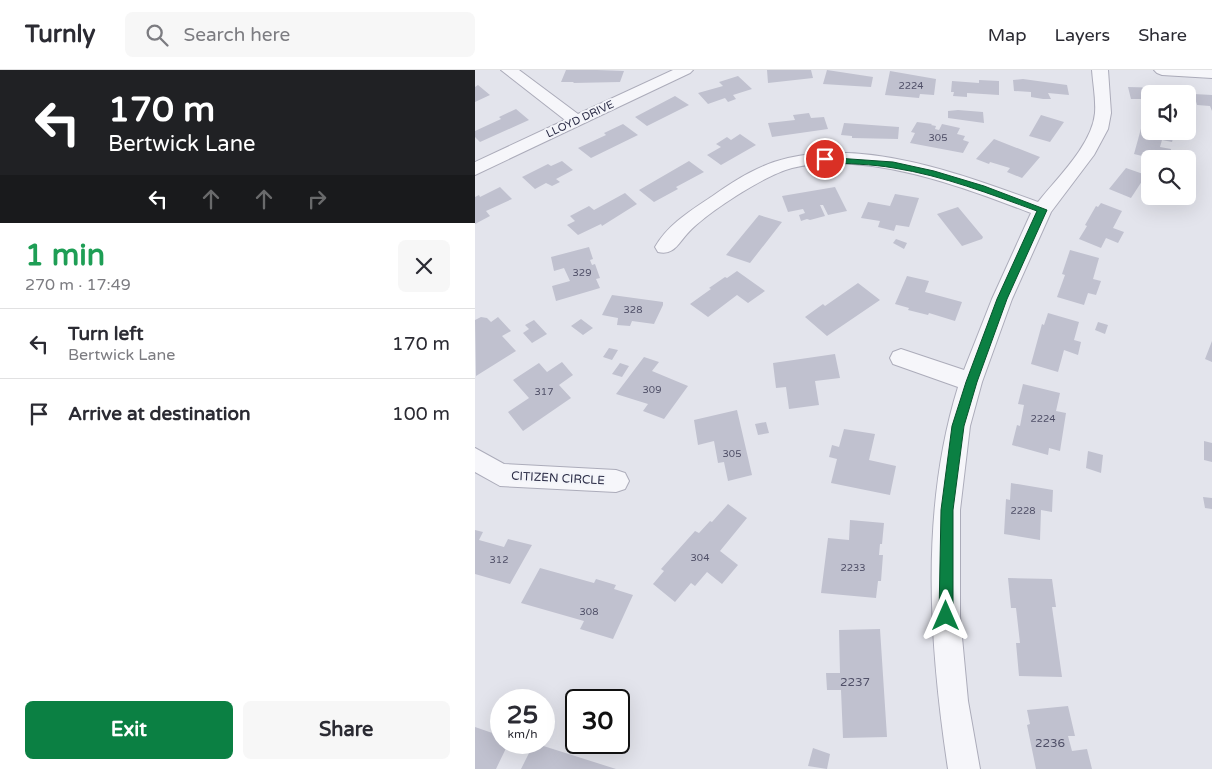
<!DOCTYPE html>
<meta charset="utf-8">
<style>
body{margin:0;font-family:"Varela Round",sans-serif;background:#f7f7f7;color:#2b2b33;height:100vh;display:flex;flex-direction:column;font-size:19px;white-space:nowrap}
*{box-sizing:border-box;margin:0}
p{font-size:16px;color:#7c7c81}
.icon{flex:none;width:28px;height:28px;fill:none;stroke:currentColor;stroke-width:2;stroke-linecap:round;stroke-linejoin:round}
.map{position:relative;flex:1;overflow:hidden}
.side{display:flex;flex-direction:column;background:#fff;width:475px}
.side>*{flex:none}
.banner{background:#202124;color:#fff;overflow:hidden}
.controls{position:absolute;left:666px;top:15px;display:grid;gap:10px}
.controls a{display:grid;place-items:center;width:55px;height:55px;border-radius:8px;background:#fff;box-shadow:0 5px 20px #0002;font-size:25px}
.speed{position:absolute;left:15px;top:619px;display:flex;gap:10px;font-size:25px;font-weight:700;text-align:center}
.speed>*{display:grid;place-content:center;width:65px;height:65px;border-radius:50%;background:#fff;box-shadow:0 5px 20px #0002;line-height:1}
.speed small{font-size:12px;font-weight:400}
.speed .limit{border:2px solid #111;border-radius:8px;background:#fff;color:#111}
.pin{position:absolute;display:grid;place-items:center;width:42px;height:42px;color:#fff;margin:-21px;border:2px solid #fff;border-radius:50%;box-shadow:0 1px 5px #0007}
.me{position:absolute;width:55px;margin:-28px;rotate:0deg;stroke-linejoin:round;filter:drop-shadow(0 0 4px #0008)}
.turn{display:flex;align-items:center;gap:18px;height:105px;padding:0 25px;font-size:22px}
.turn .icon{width:65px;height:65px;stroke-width:2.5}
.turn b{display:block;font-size:35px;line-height:42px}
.lanes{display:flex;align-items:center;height:48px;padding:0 25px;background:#0003;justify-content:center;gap:25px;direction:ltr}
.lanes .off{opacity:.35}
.round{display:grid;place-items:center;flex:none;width:52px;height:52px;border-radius:8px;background:#f7f7f7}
.head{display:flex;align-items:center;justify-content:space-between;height:85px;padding:0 25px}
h1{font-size:30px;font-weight:700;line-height:38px;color:#1e9e55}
.action{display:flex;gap:10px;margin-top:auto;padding:10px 25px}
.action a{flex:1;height:58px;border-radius:8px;background:#0b8043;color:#fff;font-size:20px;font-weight:700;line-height:58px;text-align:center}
.action a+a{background:#f7f7f7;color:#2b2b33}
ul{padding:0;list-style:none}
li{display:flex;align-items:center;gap:15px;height:70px;padding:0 25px;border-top:1px solid #e1e1e2}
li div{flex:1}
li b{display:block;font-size:19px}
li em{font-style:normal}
header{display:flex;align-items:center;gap:30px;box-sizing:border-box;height:70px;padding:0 25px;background:#fff;border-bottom:1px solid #e1e1e2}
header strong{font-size:24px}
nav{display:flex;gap:28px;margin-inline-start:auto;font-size:18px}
.search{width:350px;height:45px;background:#f7f7f7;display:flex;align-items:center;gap:12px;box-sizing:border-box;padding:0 18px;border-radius:8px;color:#7c7c81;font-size:19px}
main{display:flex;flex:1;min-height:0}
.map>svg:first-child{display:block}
</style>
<header>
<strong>Turnly</strong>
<div class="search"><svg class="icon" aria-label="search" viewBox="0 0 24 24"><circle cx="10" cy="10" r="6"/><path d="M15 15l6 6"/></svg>Search here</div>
<nav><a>Map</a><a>Layers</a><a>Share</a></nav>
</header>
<main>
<section class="side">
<div class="banner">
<div class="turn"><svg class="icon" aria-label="left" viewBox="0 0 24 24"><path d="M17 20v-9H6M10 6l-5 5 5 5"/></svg><div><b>170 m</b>Bertwick Lane</div></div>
<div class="lanes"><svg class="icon" aria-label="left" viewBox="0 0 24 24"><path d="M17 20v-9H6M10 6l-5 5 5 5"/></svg><svg class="icon off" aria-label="ahead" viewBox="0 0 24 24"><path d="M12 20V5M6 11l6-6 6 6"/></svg><svg class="icon off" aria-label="ahead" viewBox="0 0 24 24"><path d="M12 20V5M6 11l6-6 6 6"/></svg><svg class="icon off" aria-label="right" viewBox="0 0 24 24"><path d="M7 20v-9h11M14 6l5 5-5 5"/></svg></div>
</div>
<div class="head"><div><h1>1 min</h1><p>270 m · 17:49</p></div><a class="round"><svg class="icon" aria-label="close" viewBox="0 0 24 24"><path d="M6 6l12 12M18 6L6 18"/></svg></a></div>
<ul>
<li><svg class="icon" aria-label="left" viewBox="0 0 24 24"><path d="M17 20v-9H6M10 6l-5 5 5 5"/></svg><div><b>Turn left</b><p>Bertwick Lane</p></div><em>170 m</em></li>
<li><svg class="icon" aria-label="arrive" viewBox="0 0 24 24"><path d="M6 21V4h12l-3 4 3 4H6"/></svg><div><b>Arrive at destination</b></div><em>100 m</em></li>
</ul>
<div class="action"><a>Exit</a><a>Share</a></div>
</section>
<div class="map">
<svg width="737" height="699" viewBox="0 0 737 699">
<rect width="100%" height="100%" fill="#e3e4ec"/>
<path fill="#c0c1cf" d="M 91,0 L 122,0 L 149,1 L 145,12 L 98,13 L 99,12 L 86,12 Z
M 292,0 L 336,0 L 338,8 L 293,13 Z
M 352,0 L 398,7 L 396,17 L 348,14 Z
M 415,1 L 461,9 L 459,25 L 445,24 L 444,28 L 410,25 Z
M 263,6 L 277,19 L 258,25 L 261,29 L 253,32 L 250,28 L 233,34 L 223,23 L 248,16 L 244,12 Z
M 548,9 L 592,15 L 594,25 L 573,23 L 576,29 L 568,29 L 556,27 L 556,22 L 539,21 L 538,10 Z
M 504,10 L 524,11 L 524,25 L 492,23 L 492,27 L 478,26 L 479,22 L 476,22 L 477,11 L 504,13 Z
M 3,15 L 15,25 L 0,32 L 0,17 Z
M 653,17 L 691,18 L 708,21 L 708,24 L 675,24 L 675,35 L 668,35 L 666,29 L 656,29 Z
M 719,24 L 737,25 L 737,41 L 735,36 L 722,35 Z
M 200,26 L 214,35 L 172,56 L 160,47 Z
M 41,39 L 54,50 L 5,72 L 0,67 L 0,61 L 26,49 L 24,47 Z
M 483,40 L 508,42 L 509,53 L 473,48 L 473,41 Z
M 334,43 L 336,48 L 349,47 L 353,59 L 297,67 L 293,53 L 320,50 L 318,45 Z
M 566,45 L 589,52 L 575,72 L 554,66 Z
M 442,52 L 457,54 L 456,55 L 461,56 L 460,59 L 464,60 L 467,54 L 485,58 L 482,64 L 490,66 L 488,70 L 494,72 L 488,83 L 435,73 L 440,63 L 436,62 Z
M 369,53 L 424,57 L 423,69 L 377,68 L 377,66 L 366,65 Z
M 148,54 L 163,65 L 116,88 L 103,78 L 131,65 L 129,63 Z
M 667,55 L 675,57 L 675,61 L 691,61 L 699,64 L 697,72 L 687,70 L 685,77 L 696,79 L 694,89 L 679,89 L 659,84 Z
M 265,64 L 281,75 L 246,95 L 232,85 L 246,77 L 241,74 L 252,67 L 256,70 Z
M 519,69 L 565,87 L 547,108 L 532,102 L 535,98 L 515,92 L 514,94 L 501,89 Z
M 87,91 L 98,100 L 81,109 L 85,112 L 77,116 L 71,113 L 60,119 L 47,107 L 73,94 L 76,96 Z
M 214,91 L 229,102 L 201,117 L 203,119 L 179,132 L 164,120 Z
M 651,98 L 671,105 L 656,128 L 634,119 Z
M 25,117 L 37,129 L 11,141 L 15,146 L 0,154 L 0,127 L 4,125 L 5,127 Z
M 360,117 L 372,141 L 353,145 L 348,135 L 345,135 L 350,146 L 335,150 L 332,149 L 326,151 L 324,145 L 330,143 L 328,139 L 313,142 L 307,126 Z
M 150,123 L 162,134 L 127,156 L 126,154 L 103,165 L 92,155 L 100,151 L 95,146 L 114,136 L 119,140 Z
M 420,124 L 444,128 L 434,157 L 421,155 L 419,161 L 403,157 L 405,151 L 386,148 L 393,132 L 415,136 Z
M 626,133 L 647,141 L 638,158 L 649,162 L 643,173 L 631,168 L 626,178 L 604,169 L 612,156 L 610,155 L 621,136 L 623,137 Z
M 483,137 L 508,167 L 507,169 L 487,176 L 462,144 Z
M 284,145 L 307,152 L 275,193 L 251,185 Z
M 421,169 L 432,173 L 429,179 L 418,173 Z
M 114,177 L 118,189 L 115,190 L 117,195 L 120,194 L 125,208 L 121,209 L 125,218 L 81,231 L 77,216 L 95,211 L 89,198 L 79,201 L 76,187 Z
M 595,180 L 624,188 L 618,209 L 626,211 L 621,225 L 613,223 L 609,235 L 582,227 L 590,205 L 587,204 Z
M 262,201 L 290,221 L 273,233 L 262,225 L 233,247 L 215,234 L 236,219 L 234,218 L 250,207 L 252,208 Z
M 432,206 L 454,211 L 450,222 L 487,232 L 480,251 L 454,243 L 453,245 L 433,240 L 434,238 L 420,234 Z
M 383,213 L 405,230 L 352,266 L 330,247 L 348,234 L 350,236 Z
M 137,225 L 188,232 L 188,235 L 179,254 L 157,251 L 155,256 L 142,255 L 143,248 L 127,245 Z
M 573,243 L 604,252 L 599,270 L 606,272 L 603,285 L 589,280 L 583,302 L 556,294 L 567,254 L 569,255 Z
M 6,247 L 12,248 L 16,252 L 23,247 L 36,261 L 27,266 L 41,281 L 1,306 L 0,250 Z
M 106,249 L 118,258 L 108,265 L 96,256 Z
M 59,250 L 72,264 L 57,273 L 48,263 L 54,259 L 50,255 Z
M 623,252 L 633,255 L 630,264 L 620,260 Z
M 737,271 L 737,292 L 730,289 Z
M 134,278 L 143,280 L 137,290 L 128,287 Z
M 360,284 L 365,308 L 340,311 L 344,335 L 314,339 L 311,317 L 301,318 L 298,293 Z
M 169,287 L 184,292 L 177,301 L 213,316 L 189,349 L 168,341 L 173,334 L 141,324 Z
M 87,292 L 98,305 L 84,315 L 96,328 L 48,361 L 33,342 L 54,328 L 38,310 L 64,293 L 72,302 Z
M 145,293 L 154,296 L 147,307 L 137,304 Z
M 548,314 L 585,323 L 581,341 L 591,343 L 585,381 L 574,378 L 573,385 L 537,375 L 542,355 L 545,356 L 549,335 L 543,334 Z
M 262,340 L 277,405 L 253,411 L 249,392 L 243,393 L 239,371 L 223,375 L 219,350 Z
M 291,352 L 294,363 L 283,365 L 280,354 Z
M 369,359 L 400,364 L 394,390 L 421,396 L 415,425 L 356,413 L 362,389 L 354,387 L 357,375 L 364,377 Z
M 729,371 L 737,373 L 737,392 L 729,390 Z
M 613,381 L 628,385 L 626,403 L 611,398 Z
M 536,413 L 578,420 L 577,442 L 566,440 L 565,470 L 529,464 L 531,429 L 535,430 Z
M 728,427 L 737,428 L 737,439 L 730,438 Z
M 253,434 L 272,448 L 245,481 L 263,495 L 247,514 L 232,502 L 220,516 L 216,513 L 200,532 L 178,514 L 189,501 L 186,499 L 220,461 L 224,463 L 235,451 L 237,452 Z
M 375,450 L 409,453 L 407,474 L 405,474 L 404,485 L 408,485 L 406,511 L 403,511 L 401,528 L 346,523 L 353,468 L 374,470 Z
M 0,460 L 8,462 L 4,470 L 29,477 L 33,469 L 57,475 L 35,514 L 0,504 Z
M 65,498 L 119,513 L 121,509 L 141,515 L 139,519 L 158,525 L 138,569 L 105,559 L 109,551 L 46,533 Z
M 533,508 L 577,509 L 581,537 L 577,537 L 587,607 L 544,606 L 541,573 L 545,573 L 541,538 L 536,538 Z
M 405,559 L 412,667 L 368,668 L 366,620 L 352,620 L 351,603 L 365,603 L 364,560 Z
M 593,636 L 600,666 L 593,666 L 597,681 L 612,679 L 617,699 L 561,699 L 552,655 L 555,654 L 552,640 Z
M 0,657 L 26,666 L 26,672 L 34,672 L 21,699 L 0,699 Z
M 59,673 L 141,699 L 46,699 Z
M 338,678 L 355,684 L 352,699 L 333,696 Z"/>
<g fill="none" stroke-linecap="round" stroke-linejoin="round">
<defs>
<path id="minor" d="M 26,0 L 44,0 L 103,44 L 198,0 L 218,0 L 215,3 L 0,105 L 0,92 L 90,50 Z
M 617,0 L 633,0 L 636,43 L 633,59 L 619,85 L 576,142 L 537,229 L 507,312 L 495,356 L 485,440 L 485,546 L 493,631 L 505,699 L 473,699 C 454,573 445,440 483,317 L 418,294 L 415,288 L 418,282 L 426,279 L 489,300 L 517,229 L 556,143 C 488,117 391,80 317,98 C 290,105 231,143 212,164 C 203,174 198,186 183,182 L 180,177 C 194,153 217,140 239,125 C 262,109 286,94 313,88 C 393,69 489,105 563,132 C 582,108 617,75 620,43 C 621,29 618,14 617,0 Z
M 679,0 L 737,0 L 737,8 L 687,5 L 682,3 Z
M 0,378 L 29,394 L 141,400 L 150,403 L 154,411 L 150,419 L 141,422 L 25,416 L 0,402 Z"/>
</defs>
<use href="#minor" stroke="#acacba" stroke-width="2"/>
<use href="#minor" fill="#f6f6fa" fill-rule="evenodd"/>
</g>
<path fill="#0b8043" stroke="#07532c" d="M 347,87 L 418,92 L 459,101 L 509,116 L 572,140 L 532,229 L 502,312 L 489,356 L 478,440 L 478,546 L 476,551 L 471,553 L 466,551 L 464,546 L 466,440 L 477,356 L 491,312 L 522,229 L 562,141 C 515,124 469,106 419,98 C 397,94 373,94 350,92 L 347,91 Z"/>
<g text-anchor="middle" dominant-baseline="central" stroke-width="4" stroke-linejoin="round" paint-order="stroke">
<g font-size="10" fill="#505068">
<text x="436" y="16">2224</text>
<text x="463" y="68">305</text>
<text x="107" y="203">329</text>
<text x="158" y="240">328</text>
<text x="177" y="320">309</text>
<text x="69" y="322">317</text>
<text x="568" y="349">2224</text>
<text x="257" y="384">305</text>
<text x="548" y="441">2228</text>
<text x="225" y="488">304</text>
<text x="24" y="490">312</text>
<text x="378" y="498">2233</text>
<text x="114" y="542">308</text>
</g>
<g font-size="11" fill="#2a2b45" stroke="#f3f4f9">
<text transform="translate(105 49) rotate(-25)">LLOYD DRIVE</text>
</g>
<g font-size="12" fill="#2a2b45" stroke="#f3f4f9">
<text transform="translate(83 408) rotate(3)">CITIZEN CIRCLE</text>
</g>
<g font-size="12" fill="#505068">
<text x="380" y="612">2237</text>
<text x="575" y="673">2236</text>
</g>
</g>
</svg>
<div class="controls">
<a><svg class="icon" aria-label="sound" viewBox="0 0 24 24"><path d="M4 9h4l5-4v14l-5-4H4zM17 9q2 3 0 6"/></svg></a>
<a><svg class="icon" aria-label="search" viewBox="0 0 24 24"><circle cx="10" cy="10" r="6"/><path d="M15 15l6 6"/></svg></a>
</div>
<div class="speed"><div>25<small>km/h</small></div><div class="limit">30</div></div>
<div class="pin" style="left:350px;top:89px;background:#d93025"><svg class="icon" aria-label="arrive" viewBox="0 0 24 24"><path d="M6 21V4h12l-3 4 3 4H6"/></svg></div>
<svg class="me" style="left:471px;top:546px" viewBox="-20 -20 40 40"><path d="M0-17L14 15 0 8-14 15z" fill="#0b8043" stroke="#fff" stroke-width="4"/></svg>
</div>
</main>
